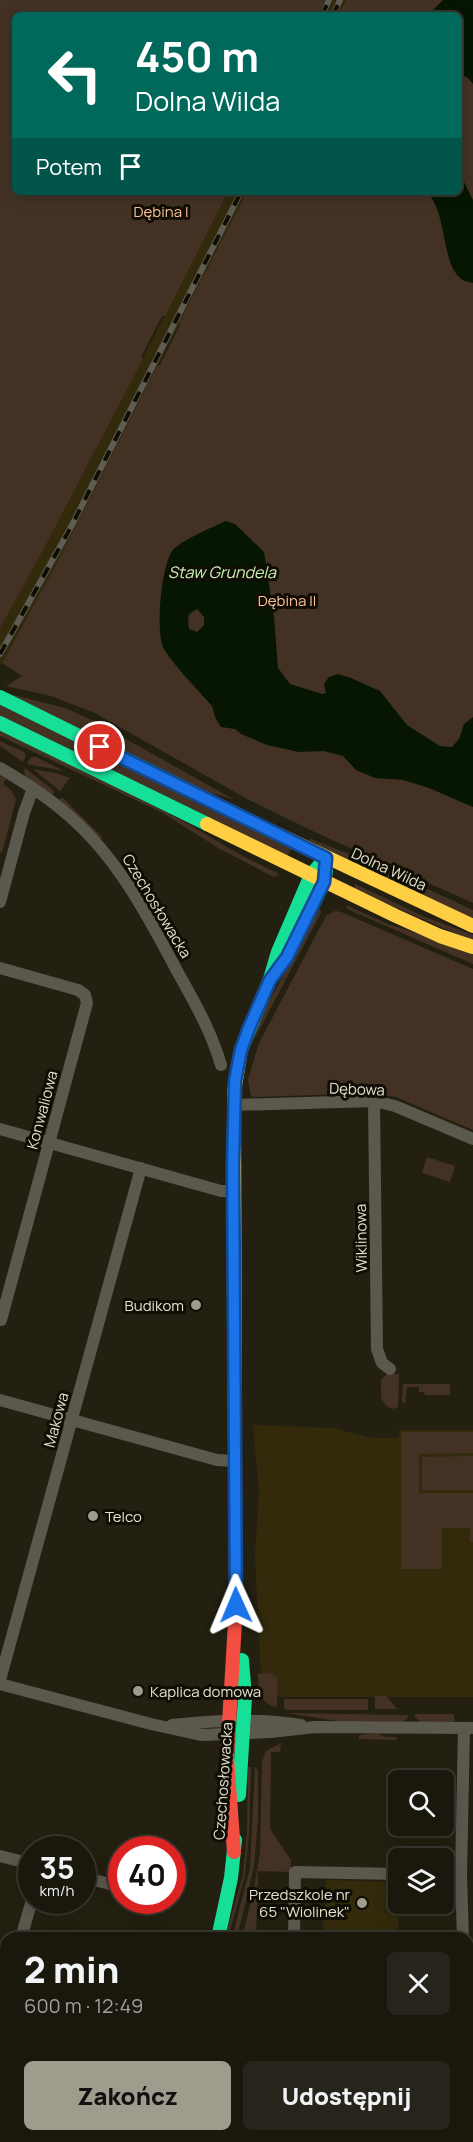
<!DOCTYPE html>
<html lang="pl">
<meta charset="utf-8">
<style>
body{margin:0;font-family:Manrope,sans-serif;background:#27251b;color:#f1f3f6;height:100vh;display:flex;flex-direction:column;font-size:22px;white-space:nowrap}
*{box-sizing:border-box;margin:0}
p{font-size:20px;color:#9fa09d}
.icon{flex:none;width:33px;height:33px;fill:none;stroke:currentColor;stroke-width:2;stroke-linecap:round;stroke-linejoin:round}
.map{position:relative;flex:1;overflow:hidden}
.details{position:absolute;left:0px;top:1932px;width:474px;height:210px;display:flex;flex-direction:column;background:#1a180d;border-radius:18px 18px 0 0;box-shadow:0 3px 15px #0003,0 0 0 2px #38372e}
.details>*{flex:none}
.hud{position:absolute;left:12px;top:12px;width:450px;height:183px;border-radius:9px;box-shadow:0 3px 15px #0003,0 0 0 2px #38372e;background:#00695c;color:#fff;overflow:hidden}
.fabs{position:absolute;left:388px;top:1770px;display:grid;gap:12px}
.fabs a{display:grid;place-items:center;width:66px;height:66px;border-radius:9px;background:#1a180d;box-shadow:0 3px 15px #0003,0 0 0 2px #38372e;font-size:30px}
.speed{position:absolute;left:18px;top:1836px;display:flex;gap:12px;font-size:30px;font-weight:700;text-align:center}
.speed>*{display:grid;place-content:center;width:78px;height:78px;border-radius:50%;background:#1a180d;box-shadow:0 3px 15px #0003,0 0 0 2px #38372e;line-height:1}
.speed small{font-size:15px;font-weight:400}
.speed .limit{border:9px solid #d22;background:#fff;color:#111}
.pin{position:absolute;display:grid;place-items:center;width:51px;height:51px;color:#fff;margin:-26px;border:3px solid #fff;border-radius:50%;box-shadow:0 2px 6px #0007}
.me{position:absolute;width:66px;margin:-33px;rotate:359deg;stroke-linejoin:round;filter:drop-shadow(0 0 4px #0008)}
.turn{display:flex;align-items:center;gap:21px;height:126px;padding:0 24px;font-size:27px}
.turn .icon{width:78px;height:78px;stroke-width:2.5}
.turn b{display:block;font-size:42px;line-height:51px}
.then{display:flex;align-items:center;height:57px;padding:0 24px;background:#0003;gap:12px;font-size:22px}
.round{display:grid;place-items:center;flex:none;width:63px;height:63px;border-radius:9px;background:#27251b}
.headline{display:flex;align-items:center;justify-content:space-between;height:102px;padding:0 24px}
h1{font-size:36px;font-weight:800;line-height:45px}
.action{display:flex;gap:12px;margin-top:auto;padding:12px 24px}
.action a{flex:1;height:69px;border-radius:9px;background:#a09c8d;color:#111;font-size:24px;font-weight:800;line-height:69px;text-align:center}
.action a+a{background:#27251b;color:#f1f3f6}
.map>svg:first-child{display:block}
</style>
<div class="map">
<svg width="473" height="2142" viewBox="0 0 473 2142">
<rect width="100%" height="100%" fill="#232011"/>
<path fill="#322a0b" d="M 325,0 L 346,0 L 338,15 L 318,15 Z
M 228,192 L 247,192 L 58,561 L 0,666 L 0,628 L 92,457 Z
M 253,1425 L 333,1428 L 371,1438 L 398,1438 L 399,1430 L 473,1430 L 473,1697 L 262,1697 L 255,1556 L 259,1492 Z
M 326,1880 L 398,1882 L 398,1938 L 323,1938 L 323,1922 L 325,1921 Z"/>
<path fill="#433224" d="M 0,0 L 325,0 L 318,15 L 15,15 L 15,192 L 228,192 L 165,316 L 162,316 L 141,357 L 143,359 L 42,552 L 0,628 Z
M 346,0 L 473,0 L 473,903 L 319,834 L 249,800 L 95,713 L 51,696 L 6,686 L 22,676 L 2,663 L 58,561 L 157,366 L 160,365 L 180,325 L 179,323 L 247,192 L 459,192 L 459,15 L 338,15 Z
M 6,693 L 65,708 L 92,720 L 233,799 L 204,791 Z
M 0,705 L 292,848 L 287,857 L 0,716 Z
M 0,729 L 183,821 L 239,854 L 279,874 L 274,877 L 220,849 L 161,812 L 0,736 Z
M 0,741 L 24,752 L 26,755 L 23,762 L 0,746 Z
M 31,757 L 36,757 L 64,771 L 27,764 Z
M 25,768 L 54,791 L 53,795 L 26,777 L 24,773 Z
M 33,769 L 59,774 L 70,778 L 60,791 Z
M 0,776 L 6,779 L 3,784 L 11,790 L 16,799 L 2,853 L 0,852 Z
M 63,798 L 103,838 L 100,838 L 58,799 Z
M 311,839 L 349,854 L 353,858 L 352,864 L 309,840 Z
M 369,862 L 473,910 L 473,920 L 363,866 Z
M 355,884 L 425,917 L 473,935 L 473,941 L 353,889 Z
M 346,905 L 388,924 L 473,951 L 473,964 L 347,909 Z
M 320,908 L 321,913 L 254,1040 L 262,1014 Z
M 335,911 L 341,912 L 473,969 L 473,1130 L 396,1097 L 374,1093 L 255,1097 L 251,1096 L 248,1079 L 259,1043 L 326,916 Z
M 427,1157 L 455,1166 L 450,1182 L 422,1173 Z
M 387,1374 L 399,1374 L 398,1407 L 393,1409 L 387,1407 L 381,1398 L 381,1379 Z
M 403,1384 L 450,1384 L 450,1395 L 425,1395 L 424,1392 L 419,1392 L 419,1387 L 407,1387 L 405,1403 L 402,1403 Z
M 401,1432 L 473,1432 L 473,1453 L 419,1454 L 419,1493 L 473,1493 L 473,1542 L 470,1542 L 470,1528 L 442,1528 L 442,1569 L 401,1569 Z
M 473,1456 L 473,1490 L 422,1490 L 422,1457 Z
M 273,1673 L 273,1676 L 277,1676 L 277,1706 L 275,1707 C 257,1700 259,1691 258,1674 Z
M 375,1696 L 386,1696 L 397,1709 L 375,1709 Z
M 284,1699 L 368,1699 L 368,1710 L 286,1710 L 284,1708 Z
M 286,1713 L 408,1715 L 408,1718 L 403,1722 L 344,1722 Z
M 415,1714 L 453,1714 L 455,1720 L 453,1722 L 420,1722 L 415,1717 Z
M 378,1733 L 384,1737 L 396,1737 L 397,1740 L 359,1739 L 359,1735 Z
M 281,1743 L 280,1752 L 271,1752 L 270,1829 L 291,1860 L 291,1872 L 258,1871 L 256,1938 L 242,1938 L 254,1889 L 260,1853 L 262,1761 L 266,1751 Z
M 248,1767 L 251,1767 L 249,1834 L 245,1875 L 228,1938 L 225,1938 L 243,1875 L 247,1834 Z
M 255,1767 L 258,1770 L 258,1819 L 254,1866 L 237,1938 L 232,1938 L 250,1868 Z
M 231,2136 L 436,2139 L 431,2142 L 226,2142 Z"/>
<path fill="#061602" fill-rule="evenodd" d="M 443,0 L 473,0 L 473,84 L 467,77 L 459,75 L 459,15 L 428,15 Z
M 459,172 L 473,200 L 473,283 C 469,282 463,281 460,278 C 441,261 448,215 427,192 L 459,192 Z
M 226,521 L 235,524 L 264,552 L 274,617 L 278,668 L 290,684 L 322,694 L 326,693 L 324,684 L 329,677 L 338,674 L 351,678 L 380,691 L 407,725 L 440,746 L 452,747 L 459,739 L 464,724 L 473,717 L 473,807 L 429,788 L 403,780 L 375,778 L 356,770 L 343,756 L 324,751 L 299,752 L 267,745 L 241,734 L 235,729 L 221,727 L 215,717 L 212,706 C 197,689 175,667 164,649 C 155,634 161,564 173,550 C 182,540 213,527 226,521 ZM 197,609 L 204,617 L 204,625 L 197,632 L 189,629 L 188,621 L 189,614 Z"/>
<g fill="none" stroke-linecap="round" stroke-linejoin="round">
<path stroke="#5b584e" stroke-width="12" d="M 0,768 C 24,782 48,797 68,815 C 116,856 147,914 176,969 C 193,1000 211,1030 221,1065
M 0,902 L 24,813 L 33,788
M 0,968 L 78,990 L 85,995 L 87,1003 L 1,1320
M 374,1101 L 377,1349 L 382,1363 L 390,1369
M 234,1105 L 374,1101 L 395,1106 L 473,1139
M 0,1129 L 221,1191 L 233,1191
M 0,1400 L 217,1460 L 235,1461
M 0,1680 L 141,1168
M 0,1684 L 151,1724 L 201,1735 L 271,1732 L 315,1727 L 473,1728
M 172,1725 C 216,1720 258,1718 301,1725
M 0,1856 L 32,1864
M 444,1874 L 461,1875
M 82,1877 L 122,1887
M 21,1938 L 32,1900
M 294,1938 L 295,1872 L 399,1874
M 463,1938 L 461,1875 L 464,1728
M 0,1990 L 6,1978
M 468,2063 L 471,2142"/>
<path stroke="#16e098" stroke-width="14" d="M 0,697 L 267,829
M 0,723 L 207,824
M 289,953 L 324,882 L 326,871
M 241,1050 L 270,979 L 278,952 L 311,875 L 326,858
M 239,1795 L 245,1697 L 242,1660
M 218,1938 L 231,1878 L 235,1840"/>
<path stroke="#ffcf43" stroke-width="14" d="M 207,824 L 396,916 L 440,936 L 473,947
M 267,829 L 473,926
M 235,1471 L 234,1092 L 241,1050"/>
<path stroke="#f24e42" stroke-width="14" d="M 234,1852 L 227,1757 L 236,1605 L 235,1471
M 168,2142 L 169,2136"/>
<defs>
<path id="rail" d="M 322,15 L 329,0
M 333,15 L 340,0
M 0,654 L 71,527 L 241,192"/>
</defs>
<use href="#rail" stroke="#5f5c52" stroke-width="6"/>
<use href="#rail" stroke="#100d04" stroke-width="4" stroke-dasharray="11" stroke-linecap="butt"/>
</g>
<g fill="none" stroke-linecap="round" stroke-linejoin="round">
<defs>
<path id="route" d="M 100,747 L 326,858 L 324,882 L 287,957 L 270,980 L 249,1028 L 241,1050 L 235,1081 L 233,1165 L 236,1605"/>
</defs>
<use href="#route" stroke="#114b97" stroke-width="15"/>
<use href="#route" stroke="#1a73e8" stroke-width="10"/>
</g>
<g fill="#a09c8d" stroke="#100d04" stroke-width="2">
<circle cx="196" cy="1305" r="6"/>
<circle cx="93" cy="1516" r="6"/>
<circle cx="138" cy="1691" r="6"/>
<circle cx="362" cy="1903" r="6"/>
</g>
<g text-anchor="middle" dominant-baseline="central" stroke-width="6" stroke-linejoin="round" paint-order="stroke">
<g font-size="15" fill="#fec198" stroke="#100d04">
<text x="161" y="211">Dębina I</text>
<text x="287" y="600">Dębina II</text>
</g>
<g font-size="15" fill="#e3dfd0" stroke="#100d04">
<text transform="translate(389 869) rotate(25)">Dolna Wilda</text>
<text transform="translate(157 906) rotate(59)">Czechosłowacka</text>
<text transform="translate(357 1089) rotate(2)">Dębowa</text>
<text transform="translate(42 1110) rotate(-75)">Konwaliowa</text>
<text transform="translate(361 1238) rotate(-91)">Wiklinowa</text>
<text transform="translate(56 1420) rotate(-75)">Makowa</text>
<text transform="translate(223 1781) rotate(-86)">Czechosłowacka</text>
</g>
<g font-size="15" fill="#e3dfd0" stroke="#100d04" text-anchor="end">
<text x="184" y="1305">Budikom</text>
<text x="105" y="1516" text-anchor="start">Telco</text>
<text x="150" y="1691" text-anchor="start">Kaplica domowa</text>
<text x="350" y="1894">Przedszkole nr<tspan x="350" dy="17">65 "Wiolinek"</tspan></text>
</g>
<g font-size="16" font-style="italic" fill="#c9f2b7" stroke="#100d04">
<text x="222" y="572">Staw Grundela</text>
</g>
</g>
</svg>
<div class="fabs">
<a><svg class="icon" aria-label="search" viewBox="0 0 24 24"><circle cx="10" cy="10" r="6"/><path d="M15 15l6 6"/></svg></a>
<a><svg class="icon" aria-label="layers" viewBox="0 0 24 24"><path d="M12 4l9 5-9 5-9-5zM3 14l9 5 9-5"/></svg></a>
</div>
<div class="speed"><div>35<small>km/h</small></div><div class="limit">40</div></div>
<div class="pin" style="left:100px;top:747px;background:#d93025"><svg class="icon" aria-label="arrive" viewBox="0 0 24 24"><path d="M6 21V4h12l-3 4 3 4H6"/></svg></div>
<svg class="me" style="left:236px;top:1605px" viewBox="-20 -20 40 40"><path d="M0-17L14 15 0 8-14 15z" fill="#1a73e8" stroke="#fff" stroke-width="4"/></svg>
<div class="hud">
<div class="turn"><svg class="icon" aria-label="left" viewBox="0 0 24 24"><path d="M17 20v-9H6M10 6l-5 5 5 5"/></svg><div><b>450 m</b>Dolna Wilda</div></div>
<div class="then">Potem<svg class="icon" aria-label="arrive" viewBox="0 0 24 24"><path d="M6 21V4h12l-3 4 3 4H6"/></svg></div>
</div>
<section class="details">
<div class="headline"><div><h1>2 min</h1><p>600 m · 12:49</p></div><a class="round"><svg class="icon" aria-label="close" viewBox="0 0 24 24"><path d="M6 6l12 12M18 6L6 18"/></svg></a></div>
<div class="action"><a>Zakończ</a><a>Udostępnij</a></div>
</section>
</div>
